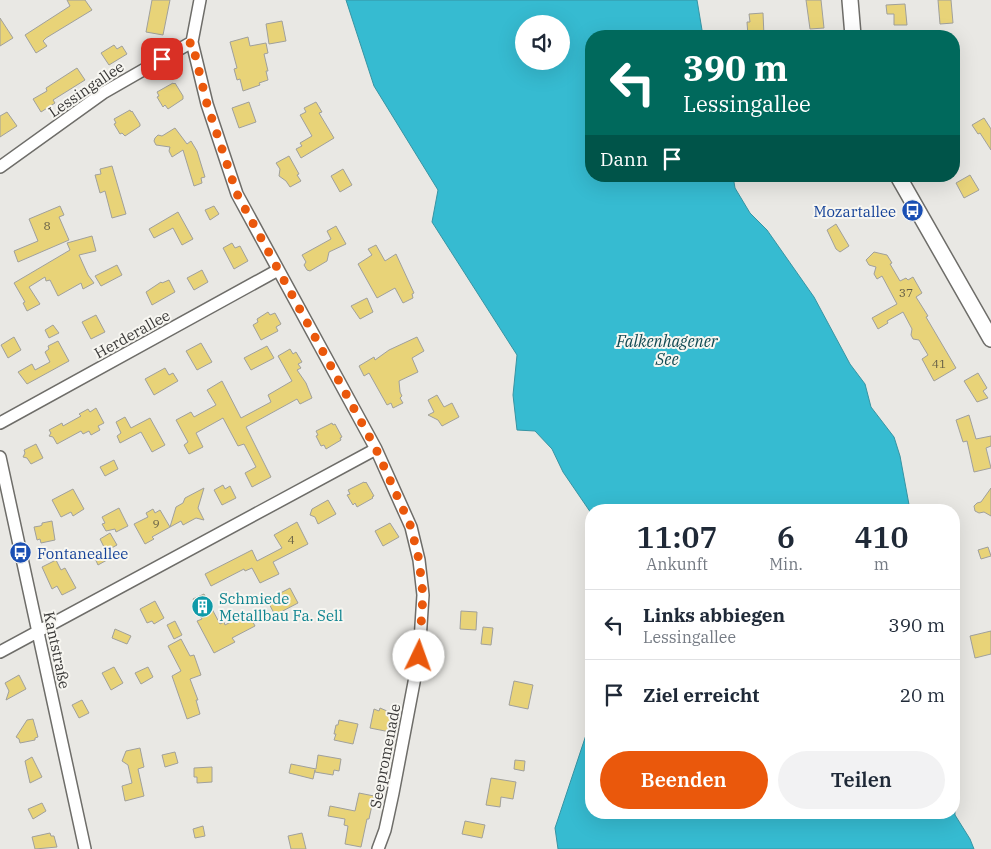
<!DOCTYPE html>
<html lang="de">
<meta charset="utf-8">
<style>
body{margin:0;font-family:"IBM Plex Serif",serif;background:#f2f2f3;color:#1f2937;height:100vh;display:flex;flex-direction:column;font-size:19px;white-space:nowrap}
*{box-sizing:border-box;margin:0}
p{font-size:16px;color:#747a83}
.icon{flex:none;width:28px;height:28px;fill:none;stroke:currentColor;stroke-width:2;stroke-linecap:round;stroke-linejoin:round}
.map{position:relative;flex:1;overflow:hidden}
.drawer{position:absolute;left:585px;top:504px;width:375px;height:315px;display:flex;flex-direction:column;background:#fff;border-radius:20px;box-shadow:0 5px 20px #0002}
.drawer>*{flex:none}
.hud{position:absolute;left:585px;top:30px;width:375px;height:152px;border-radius:20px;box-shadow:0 5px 20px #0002;background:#00695c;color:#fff;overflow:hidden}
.fabs{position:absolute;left:515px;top:15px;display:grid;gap:10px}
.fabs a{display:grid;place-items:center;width:55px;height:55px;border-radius:50%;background:#fff;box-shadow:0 5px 20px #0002;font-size:25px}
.pin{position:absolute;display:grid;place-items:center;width:42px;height:42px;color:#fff;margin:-21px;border-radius:10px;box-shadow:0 2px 8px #0006}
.me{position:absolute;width:55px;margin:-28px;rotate:3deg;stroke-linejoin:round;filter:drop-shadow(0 0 4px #0008)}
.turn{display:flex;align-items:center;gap:18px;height:105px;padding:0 15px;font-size:22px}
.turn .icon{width:65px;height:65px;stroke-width:2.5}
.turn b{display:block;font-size:35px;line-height:42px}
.then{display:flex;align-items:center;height:48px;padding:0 15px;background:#0003;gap:10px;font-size:19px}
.eta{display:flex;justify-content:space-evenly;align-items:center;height:85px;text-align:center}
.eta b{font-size:30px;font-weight:600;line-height:35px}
.cta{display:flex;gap:10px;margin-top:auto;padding:10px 15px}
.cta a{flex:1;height:58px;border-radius:30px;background:#ea580c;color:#fff;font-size:20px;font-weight:600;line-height:58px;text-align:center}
.cta a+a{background:#f2f2f3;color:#1f2937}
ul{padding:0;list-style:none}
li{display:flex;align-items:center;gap:15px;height:70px;padding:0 15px;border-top:1px solid #e0e1e3}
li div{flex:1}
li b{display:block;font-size:19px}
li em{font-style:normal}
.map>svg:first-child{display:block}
</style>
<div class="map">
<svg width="991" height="849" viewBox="0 0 991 849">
<rect width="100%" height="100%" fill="#e9e8e4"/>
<path fill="#36bbd1" stroke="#3794a3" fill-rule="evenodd" d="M 346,0 L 697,0 L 703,36 L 591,36 L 591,176 L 733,176 L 735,188 L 750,213 L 767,230 L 814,297 L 850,364 L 865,384 L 871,407 L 894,437 L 900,456 L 910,510 L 591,510 L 591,513 L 563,472 L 552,449 L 535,431 L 517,430 L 513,395 L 517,355 L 432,222 L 438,190 L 374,86 ZM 524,24 L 561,24 L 561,61 L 524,61 Z
M 591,720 L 591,812 L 954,812 L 954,778 L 955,815 L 970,839 L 974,849 L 558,849 L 555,828 Z"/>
<path fill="#e8d378" stroke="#a0a09c" d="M 67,0 L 85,0 L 92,10 L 46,38 L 43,41 L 47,46 L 36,53 L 25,35 L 70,6 Z
M 152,0 L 170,0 L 163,35 L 146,32 Z
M 806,0 L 821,0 L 824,28 L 810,29 Z
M 938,0 L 951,0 L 953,23 L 940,24 Z
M 905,4 L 907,25 L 894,25 L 894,14 L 887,14 L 886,5 Z
M 763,13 L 764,36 L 748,36 L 747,22 L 750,22 L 749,14 Z
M 0,18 L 13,38 L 0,46 Z
M 282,21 L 286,41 L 269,44 L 266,24 Z
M 248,37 L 250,46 L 266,43 L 268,53 L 264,54 L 268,71 L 266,71 L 268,80 L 259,83 L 260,85 L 243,91 L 240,79 L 237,80 L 234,69 L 237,68 L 230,42 Z
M 114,45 L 117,49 L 122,46 L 127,54 L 109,65 L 101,53 Z
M 77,68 L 85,80 L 53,100 L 55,103 L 41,112 L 33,99 L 47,91 L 46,88 Z
M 173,83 L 174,84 L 175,83 L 183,96 L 183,99 L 168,109 L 165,105 L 163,107 L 157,97 L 159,96 L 157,92 Z
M 249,102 L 256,122 L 239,128 L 232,108 Z
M 316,102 L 322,112 L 319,113 L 334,138 L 301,158 L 296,149 L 302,146 L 300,143 L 312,136 L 300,115 L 306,112 L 304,108 Z
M 130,110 L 131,112 L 132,111 L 140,124 L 140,126 L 125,136 L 122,133 L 120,134 L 114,124 L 116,123 L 114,119 Z
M 7,112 L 17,126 L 0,137 L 0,116 Z
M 984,118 L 991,129 L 991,150 L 980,133 L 978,134 L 972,125 Z
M 175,128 L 187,144 L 191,141 L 197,151 L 205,177 L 201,178 L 202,183 L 194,186 L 183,150 L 172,157 L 169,151 L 170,147 L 156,145 L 154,141 L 155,138 L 158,135 L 162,136 Z
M 289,156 L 299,174 L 297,175 L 301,181 L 290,187 L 286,181 L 279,176 L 280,169 L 276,163 Z
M 112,166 L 126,214 L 112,218 L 105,191 L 100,193 L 95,175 L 101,174 L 100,169 Z
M 343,169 L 352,185 L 340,192 L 331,176 Z
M 970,175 L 979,190 L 964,198 L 956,183 Z
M 60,206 L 64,215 L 59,217 L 69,240 L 18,262 L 14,251 L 38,241 L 29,219 Z
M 214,206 L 219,214 L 210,220 L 205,210 Z
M 178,212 L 193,239 L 182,245 L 173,228 L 154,238 L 149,229 Z
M 836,224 L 849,246 L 840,252 L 836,249 L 827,230 Z
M 336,226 L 346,244 L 329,252 L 327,261 L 310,271 L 307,270 L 304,265 L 306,262 L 302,255 L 331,239 L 327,231 Z
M 92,236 L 96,251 L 79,255 L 88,275 L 94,283 L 83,289 L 81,283 L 58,296 L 50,280 L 46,281 L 45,277 L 29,287 L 40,304 L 27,311 L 23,303 L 25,302 L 14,283 L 70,250 L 67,243 Z
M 232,243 L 235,248 L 240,246 L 248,261 L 234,269 L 223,248 Z
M 376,245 L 385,261 L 396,254 L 414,293 L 412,294 L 413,298 L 403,303 L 395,288 L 377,298 L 358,264 L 372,255 L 368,249 Z
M 874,252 L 887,255 L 892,263 L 890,264 L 900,281 L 906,278 L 908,280 L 913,277 L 922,293 L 916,297 L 928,316 L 926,317 L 956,368 L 934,381 L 922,359 L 928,355 L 919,340 L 913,339 L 911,335 L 912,329 L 903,312 L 887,321 L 888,323 L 878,329 L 872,318 L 897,304 L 882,276 L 877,279 L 874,274 L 876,267 L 869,265 L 866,260 Z
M 117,265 L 122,275 L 101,286 L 95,276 Z
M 202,270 L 208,282 L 194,290 L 187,278 Z
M 169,280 L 175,292 L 152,305 L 146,292 L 161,282 L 162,283 Z
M 367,298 L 373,312 L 360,319 L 351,306 Z
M 268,312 L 270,315 L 275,313 L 281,324 L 276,327 L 278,331 L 261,340 L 253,325 L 258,322 L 257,319 Z
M 96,315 L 105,332 L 91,339 L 82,322 Z
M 53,325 L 59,333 L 49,338 L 45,330 Z
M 14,337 L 21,350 L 8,358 L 1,345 Z
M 417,337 L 424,351 L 412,358 L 418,372 L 399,381 L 400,392 L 402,396 L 400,398 L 403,403 L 393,408 L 391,403 L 387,405 L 369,373 L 364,376 L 359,366 L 374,357 L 375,360 L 389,350 Z
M 58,341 L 69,361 L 27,384 L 18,372 L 32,364 L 35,370 L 50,362 L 45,352 L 49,349 L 48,346 Z
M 201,343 L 212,362 L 197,370 L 186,351 Z
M 267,346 L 274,358 L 251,370 L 244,358 Z
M 290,349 L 293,354 L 296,352 L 302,362 L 298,364 L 301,368 L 297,370 L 306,383 L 312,398 L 300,404 L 297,399 L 246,427 L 271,477 L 252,487 L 245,473 L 256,467 L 244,444 L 238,446 L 223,418 L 196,433 L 203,447 L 189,454 L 184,445 L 188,442 L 176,420 L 191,412 L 194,417 L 216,405 L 207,390 L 222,381 L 241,418 L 271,402 L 268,395 L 292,381 L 278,356 Z
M 165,368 L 169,375 L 173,373 L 178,381 L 154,395 L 145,379 Z
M 978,373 L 987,388 L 983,391 L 988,398 L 977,402 L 964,381 Z
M 437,395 L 444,407 L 452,403 L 459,417 L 442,426 L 438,420 L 428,415 L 434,412 L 428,400 Z
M 96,408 L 104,423 L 98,426 L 100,430 L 91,435 L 89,431 L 83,434 L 81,431 L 57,444 L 53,437 L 49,436 L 51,433 L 49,430 L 62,423 L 63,426 L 81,416 L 79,414 L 88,409 L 90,412 Z
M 969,415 L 976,439 L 991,436 L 991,446 L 986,448 L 991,468 L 974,472 L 967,441 L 963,442 L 956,420 Z
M 125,417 L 131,428 L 150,418 L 165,445 L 152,452 L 141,432 L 120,443 L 117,436 L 121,433 L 116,422 Z
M 332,423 L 333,425 L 335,424 L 342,437 L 340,438 L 341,440 L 326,449 L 324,445 L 321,446 L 316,436 L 318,435 L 316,431 Z
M 36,444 L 43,458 L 31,464 L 27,458 L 23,457 L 25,453 L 24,450 Z
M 114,460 L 118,469 L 105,476 L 100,467 Z
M 364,482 L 365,483 L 366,482 L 374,496 L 372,497 L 373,498 L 357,507 L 355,503 L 353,505 L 347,495 L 350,494 L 348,490 Z
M 223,485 L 225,489 L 230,486 L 236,498 L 222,505 L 214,490 Z
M 204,488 L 198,508 L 204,520 L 196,518 L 183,525 L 181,521 L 152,537 L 154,539 L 145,544 L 134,524 L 148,517 L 146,513 L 153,509 L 155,513 L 160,510 L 170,527 L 176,507 L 183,503 L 185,498 Z
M 991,488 L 991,516 L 984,512 L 979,513 L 975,511 L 974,506 L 977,503 L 981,502 Z
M 73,489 L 84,509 L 73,516 L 71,512 L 61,517 L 52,500 Z
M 328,500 L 336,514 L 318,524 L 315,517 L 310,515 L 312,509 Z
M 119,508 L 128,526 L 116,532 L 115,529 L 106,531 L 102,524 L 105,523 L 102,517 Z
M 52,521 L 55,540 L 41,543 L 40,539 L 37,540 L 34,527 L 40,526 L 42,525 L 42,523 Z
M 297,522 L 308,544 L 273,562 L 279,574 L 260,583 L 252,568 L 245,571 L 244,569 L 211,586 L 205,574 L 252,550 L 257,561 L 282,548 L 274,535 Z
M 390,523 L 399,537 L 383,546 L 375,531 Z
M 110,533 L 117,545 L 106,551 L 100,539 Z
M 988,547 L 991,556 L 981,559 L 978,550 Z
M 101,550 L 107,560 L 98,565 L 93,554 Z
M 56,560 L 61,570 L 65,568 L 76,588 L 62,595 L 57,586 L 52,589 L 42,567 Z
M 290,588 L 298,603 L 275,615 L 267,600 Z
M 204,594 L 220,624 L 224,622 L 225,625 L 248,613 L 255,626 L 232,638 L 235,642 L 214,653 L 197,621 L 202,619 L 194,604 L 195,603 L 193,599 Z
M 155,601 L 164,618 L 154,624 L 152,621 L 147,623 L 140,609 Z
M 461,611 L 477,612 L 476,630 L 460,629 Z
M 175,621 L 182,635 L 174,639 L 167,625 Z
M 483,627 L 493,628 L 491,645 L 481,644 Z
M 115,629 L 131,636 L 127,644 L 112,638 Z
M 991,631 L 991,654 L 975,658 L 970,636 Z
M 181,639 L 190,656 L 194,655 L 201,675 L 190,679 L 198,700 L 196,700 L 200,714 L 187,719 L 172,676 L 181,671 L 168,646 Z
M 114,667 L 123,683 L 111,690 L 102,673 Z
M 148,667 L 153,677 L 141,684 L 135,673 Z
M 19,675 L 26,689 L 6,700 L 9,691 L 5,683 Z
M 514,681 L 533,685 L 528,709 L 509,705 Z
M 82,700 L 89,713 L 79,718 L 72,705 Z
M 380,708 L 394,714 L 390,732 L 370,728 L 374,709 L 379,711 Z
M 33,719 L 38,737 L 35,738 L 35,740 L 20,743 L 19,739 L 16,737 L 27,720 Z
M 339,720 L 358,724 L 353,744 L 334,740 L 336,734 L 334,734 L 336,725 L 338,725 Z
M 140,748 L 144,767 L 138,769 L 144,796 L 125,801 L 122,786 L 132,783 L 128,765 L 122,761 L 126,751 Z
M 175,752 L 178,763 L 165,767 L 162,755 Z
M 318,755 L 341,759 L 339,771 L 334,770 L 333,775 L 315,772 L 315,770 L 313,779 L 289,773 L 291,764 L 316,769 Z
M 32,757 L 42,777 L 30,783 L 25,761 Z
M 515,760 L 525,761 L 524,771 L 514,769 Z
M 212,767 L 212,782 L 197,783 L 197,777 L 194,777 L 194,768 Z
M 491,778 L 516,782 L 513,799 L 501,797 L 500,807 L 486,805 Z
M 359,793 L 374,796 L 369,819 L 367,819 L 361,847 L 345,844 L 348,826 L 344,825 L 345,819 L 328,816 L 330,806 L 355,811 Z
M 42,803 L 46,811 L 33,819 L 28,809 Z
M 465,821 L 485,825 L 482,838 L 462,834 Z
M 203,826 L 205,836 L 195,838 L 193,829 Z
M 50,833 L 51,836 L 54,836 L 57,847 L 35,849 L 32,837 Z
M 302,833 L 306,849 L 291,849 L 288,836 Z"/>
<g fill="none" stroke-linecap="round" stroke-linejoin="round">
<defs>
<path id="street" d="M 200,0 L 192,42 L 207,104 L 237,194 L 376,449 L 411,527 L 419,560 L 423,595 L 419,656 L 393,793 L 385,830 L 378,849
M 0,167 L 103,93 L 192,42
M 0,423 L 278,270
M 0,457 L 85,849
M 0,652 L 376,449"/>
<path id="secondary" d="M 850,0 L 853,36
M 898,176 L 991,339"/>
</defs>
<use href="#street" stroke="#6e6d69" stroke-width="14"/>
<use href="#secondary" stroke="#6e6d69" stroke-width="18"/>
<use href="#street" stroke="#fff" stroke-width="11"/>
<use href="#secondary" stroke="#fff" stroke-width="15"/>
</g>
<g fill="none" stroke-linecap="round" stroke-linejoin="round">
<path stroke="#ea580c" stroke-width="9" stroke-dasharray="0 16.2" d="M 162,59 L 192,42 L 207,104 L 237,194 L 376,449 L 411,527 L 419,560 L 423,595 L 419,656"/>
</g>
<defs>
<symbol id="bus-disc" viewBox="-11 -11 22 22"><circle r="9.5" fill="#1a4fb4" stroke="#f7f6f1"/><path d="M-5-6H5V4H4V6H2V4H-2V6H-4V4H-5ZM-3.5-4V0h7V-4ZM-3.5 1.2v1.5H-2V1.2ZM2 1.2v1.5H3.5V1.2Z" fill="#fff"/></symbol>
<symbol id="building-disc" viewBox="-11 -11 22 22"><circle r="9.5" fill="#0f9aa8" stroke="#f7f6f1"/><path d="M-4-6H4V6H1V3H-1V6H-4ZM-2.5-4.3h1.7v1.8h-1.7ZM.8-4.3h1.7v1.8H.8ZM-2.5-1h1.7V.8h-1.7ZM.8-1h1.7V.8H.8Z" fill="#fff"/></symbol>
</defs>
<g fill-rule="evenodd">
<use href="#bus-disc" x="900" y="198" width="25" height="25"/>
<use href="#bus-disc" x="8" y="540" width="25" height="25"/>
<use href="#building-disc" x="190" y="594" width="25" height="25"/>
</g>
<g text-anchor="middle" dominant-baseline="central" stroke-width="4" stroke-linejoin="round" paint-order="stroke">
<g font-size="12" fill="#655f47">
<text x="47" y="225">8</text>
<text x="906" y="292">37</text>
<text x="939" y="363">41</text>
<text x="156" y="523">9</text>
<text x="291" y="539">4</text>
</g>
<g font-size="15" fill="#393837" stroke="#f7f6f1">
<text transform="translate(86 89) rotate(-34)">Lessingallee</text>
<text transform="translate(132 334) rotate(-29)">Herderallee</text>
<text transform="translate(57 650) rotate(78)">Kantstraße</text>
<text transform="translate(385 756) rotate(-79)">Seepromenade</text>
</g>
<g font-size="15" fill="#164399" stroke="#f7f6f1" text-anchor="end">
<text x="896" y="211">Mozartallee</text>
<text x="37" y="553" text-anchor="start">Fontaneallee</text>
</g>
<g font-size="15" fill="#0d838f" stroke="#f7f6f1" text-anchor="start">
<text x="219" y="598">Schmiede<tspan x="219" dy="17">Metallbau Fa. Sell</tspan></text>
</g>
<g font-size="16" font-style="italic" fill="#114952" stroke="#f7f6f1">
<text x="667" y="341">Falkenhagener<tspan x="667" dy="18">See</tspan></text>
</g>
</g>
</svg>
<div class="fabs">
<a><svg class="icon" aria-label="sound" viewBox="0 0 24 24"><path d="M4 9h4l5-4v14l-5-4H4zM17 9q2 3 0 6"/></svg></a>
</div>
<div class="pin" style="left:162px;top:59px;background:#d93025"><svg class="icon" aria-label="arrive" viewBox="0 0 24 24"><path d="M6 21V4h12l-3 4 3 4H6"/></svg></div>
<svg class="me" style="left:419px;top:656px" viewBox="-20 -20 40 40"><circle r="19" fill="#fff"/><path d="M0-13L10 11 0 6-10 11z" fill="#ea580c"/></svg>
<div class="hud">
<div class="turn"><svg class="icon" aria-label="left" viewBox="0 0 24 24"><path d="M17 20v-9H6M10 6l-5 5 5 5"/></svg><div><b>390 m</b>Lessingallee</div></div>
<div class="then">Dann<svg class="icon" aria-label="arrive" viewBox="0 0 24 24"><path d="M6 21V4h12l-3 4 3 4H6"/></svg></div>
</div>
<section class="drawer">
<div class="eta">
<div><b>11:07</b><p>Ankunft</p></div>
<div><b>6</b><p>Min.</p></div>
<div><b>410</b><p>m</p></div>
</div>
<ul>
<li><svg class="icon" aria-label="left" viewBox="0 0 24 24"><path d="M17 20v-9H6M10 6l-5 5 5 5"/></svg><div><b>Links abbiegen</b><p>Lessingallee</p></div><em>390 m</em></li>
<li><svg class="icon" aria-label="arrive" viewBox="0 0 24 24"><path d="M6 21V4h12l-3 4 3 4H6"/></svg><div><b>Ziel erreicht</b></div><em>20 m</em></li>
</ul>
<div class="cta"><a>Beenden</a><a>Teilen</a></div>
</section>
</div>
